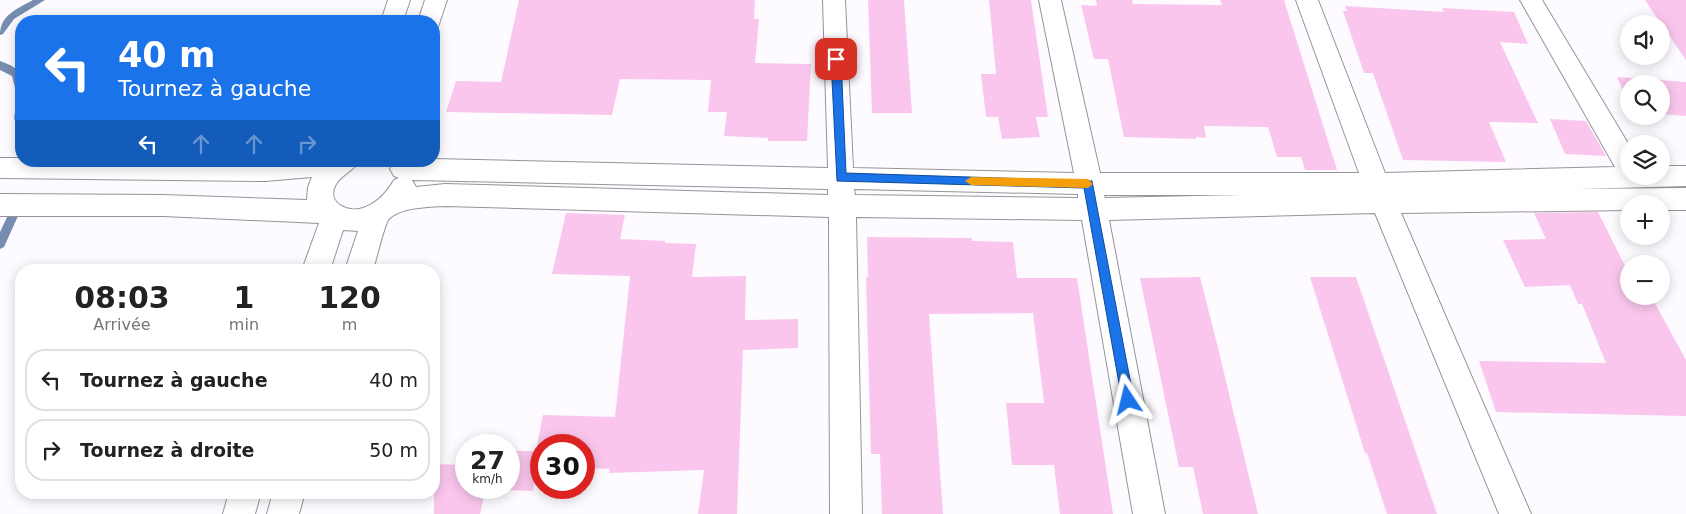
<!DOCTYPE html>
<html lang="fr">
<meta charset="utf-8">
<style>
body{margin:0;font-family:"DejaVu Sans",sans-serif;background:#f6f6f6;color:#222;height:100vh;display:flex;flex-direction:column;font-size:19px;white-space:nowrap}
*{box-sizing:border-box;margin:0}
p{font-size:16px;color:#767676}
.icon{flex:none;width:28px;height:28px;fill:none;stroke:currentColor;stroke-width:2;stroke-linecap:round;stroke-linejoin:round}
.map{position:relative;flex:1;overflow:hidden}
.panel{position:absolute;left:15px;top:264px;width:425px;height:235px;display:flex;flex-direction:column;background:#fff;border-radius:20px;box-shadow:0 2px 12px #0003}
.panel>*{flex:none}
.hud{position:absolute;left:15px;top:15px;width:425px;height:152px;border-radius:20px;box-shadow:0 2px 12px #0003;background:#1a73e8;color:#fff;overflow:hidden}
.buttons{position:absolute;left:1620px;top:15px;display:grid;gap:10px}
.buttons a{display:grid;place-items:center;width:50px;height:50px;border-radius:50%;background:#fff;box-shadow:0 2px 12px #0003;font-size:25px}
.speed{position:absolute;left:455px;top:434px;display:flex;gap:10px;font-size:25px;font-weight:700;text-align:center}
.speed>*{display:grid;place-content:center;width:65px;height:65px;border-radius:50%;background:#fff;box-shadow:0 2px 12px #0003;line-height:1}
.speed small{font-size:12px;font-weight:400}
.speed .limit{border:8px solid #d22;background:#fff;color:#111}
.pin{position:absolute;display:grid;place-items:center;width:42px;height:42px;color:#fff;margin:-21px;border-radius:10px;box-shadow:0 2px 8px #0006}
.me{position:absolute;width:55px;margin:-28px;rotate:350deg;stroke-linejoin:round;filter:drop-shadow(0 0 4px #0008)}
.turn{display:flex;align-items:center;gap:18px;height:105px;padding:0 20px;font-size:22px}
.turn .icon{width:65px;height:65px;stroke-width:2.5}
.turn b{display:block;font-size:35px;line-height:42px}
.lanes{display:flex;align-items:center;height:48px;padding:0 20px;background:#0003;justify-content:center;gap:25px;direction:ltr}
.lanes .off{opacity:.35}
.eta{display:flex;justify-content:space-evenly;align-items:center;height:85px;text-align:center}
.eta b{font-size:30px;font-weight:800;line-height:35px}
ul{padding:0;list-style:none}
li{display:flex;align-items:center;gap:15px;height:62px;margin:0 10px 8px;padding:0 10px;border:2px solid #e0e0e0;border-radius:20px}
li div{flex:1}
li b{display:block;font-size:19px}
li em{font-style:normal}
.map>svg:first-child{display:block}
</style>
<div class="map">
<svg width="1686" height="514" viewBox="0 0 1686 514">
<rect width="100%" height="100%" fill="#fdfbff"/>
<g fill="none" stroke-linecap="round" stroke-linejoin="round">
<path fill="#768daf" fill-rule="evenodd" d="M 33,0 L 45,0 L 14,19 L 3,34 L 0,35 C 0,15 17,9 33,0 Z
M 0,61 C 23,69 21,74 21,96 L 16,92 L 12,76 L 0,70 Z
M 21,100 L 21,122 L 19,123 L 14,119 L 16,104 Z
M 13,211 L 17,213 L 18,216 L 4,247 L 0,249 L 0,232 L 9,213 Z"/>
</g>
<path fill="#fac6ed" d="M 519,0 L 755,0 L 754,19 L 759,19 L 755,63 L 811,64 L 807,141 L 768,141 L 768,138 L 724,136 L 727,112 L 708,112 L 711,80 L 620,79 L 612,115 L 446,112 L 456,81 L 501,82 Z
M 868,0 L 904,0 L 912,113 L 872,113 Z
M 989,0 L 1031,0 L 1048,117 L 1036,117 L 1040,137 L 1002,139 L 998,117 L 986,117 L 981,74 L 996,74 Z
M 1096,0 L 1132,0 L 1133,4 L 1222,5 L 1220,0 L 1284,0 L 1337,170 L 1305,170 L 1301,157 L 1277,157 L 1268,127 L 1204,126 L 1206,138 L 1196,137 L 1196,139 L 1124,137 L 1108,59 L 1094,59 L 1081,5 L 1097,6 Z
M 1645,0 L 1686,0 L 1686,60 L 1661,24 Z
M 1345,6 L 1444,12 L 1442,8 L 1514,12 L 1528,44 L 1500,42 L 1538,123 L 1489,122 L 1506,162 L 1403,160 L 1373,73 L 1364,73 L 1343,11 L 1347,11 Z
M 1617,77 L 1686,82 L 1686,116 L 1661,114 L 1661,84 L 1629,84 L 1629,103 Z
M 1550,119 L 1586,121 L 1606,156 L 1565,154 Z
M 1598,212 L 1629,274 L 1629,296 L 1651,296 L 1686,360 L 1686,416 L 1496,412 L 1479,361 L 1606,363 L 1582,304 L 1578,304 L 1570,285 L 1525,287 L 1503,240 L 1546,239 L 1534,213 Z
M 566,213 L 625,215 L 620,239 L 665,241 L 665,243 L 696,244 L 692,277 L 746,276 L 745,320 L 798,319 L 798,348 L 743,350 L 737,514 L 698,514 L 704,470 L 609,473 L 610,469 L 584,468 L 584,445 L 541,445 L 541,467 L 537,467 L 533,491 L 501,490 L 502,488 L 509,488 L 510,451 L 536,451 L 543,415 L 615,417 L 630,276 L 552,274 Z
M 867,237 L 972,238 L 972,241 L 1013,242 L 1017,278 L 1077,278 L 1113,514 L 1060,514 L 1054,465 L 1012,465 L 1006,403 L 1044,403 L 1033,313 L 929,314 L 943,514 L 882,514 L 880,454 L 871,454 L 866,277 L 868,277 Z
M 1200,277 L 1217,344 L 1258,514 L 1203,514 L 1193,467 L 1179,467 L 1140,278 Z
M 1310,277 L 1356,277 L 1437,514 L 1387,514 L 1367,453 L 1365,453 Z
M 434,464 L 466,465 L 466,488 L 486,488 L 480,514 L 434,514 Z"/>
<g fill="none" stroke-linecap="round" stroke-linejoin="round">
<defs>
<path id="minor" d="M 388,0 L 410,0 L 403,21 L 381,21 Z
M 425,0 L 447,0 L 438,27 L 434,28 L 434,21 L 418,21 Z
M 823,0 L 845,0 L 853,168 L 1074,173 L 1039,0 L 1061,0 L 1100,173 L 1359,173 L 1296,0 L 1318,0 L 1385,173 L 1615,167 L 1520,0 L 1542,0 L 1629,145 L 1629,176 L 1661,176 L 1661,166 L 1686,166 L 1686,186 L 1577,189 L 1686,188 L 1686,210 L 1661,210 L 1661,204 L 1629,204 L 1629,210 L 1401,213 L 1531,514 L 1499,514 L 1375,213 L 1109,220 L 1165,514 L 1133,514 L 1082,220 L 856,217 L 862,514 L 830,514 L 829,217 L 445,206 C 429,207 399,207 388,220 C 384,227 376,260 373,270 L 345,270 L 358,231 L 343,230 L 330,270 L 302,270 L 319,223 L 163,216 L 0,216 L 0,194 L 163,195 L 307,200 L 308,187 L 312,177 L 265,181 L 0,178 L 0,158 L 21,158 L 21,161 L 359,161 C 353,172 340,175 335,186 C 327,204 349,213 363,208 C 378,203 387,192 394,180 L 399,178 L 394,176 L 390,169 L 395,161 L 434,161 L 434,159 L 828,168 ZM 412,180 L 828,189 L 828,195 L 445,184 L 416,187 ZM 854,189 L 1078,194 L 1078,198 L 855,195 ZM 1104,195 L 1242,195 L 1105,198 Z
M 229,492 L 261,492 L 255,514 L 223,514 Z
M 273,492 L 305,492 L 299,514 L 267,514 Z"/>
</defs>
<use href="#minor" stroke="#979499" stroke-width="2"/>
<use href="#minor" fill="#fff" fill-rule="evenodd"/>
</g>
<path fill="#1a73e8" stroke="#114b97" d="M 836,56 L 841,59 L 846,173 L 1092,181 L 1134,400 L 1132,404 L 1128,405 L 1123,404 L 1122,400 L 1084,188 L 837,181 L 831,59 Z"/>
<path fill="#f59e0b" d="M 971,177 L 1088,179 L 1093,184 L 1088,188 L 971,185 L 965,181 Z"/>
</svg>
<div class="buttons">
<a><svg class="icon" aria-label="sound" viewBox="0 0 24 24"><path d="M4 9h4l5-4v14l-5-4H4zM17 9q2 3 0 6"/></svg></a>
<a><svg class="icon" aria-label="search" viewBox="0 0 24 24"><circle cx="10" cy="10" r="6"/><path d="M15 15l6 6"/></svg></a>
<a><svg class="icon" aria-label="layers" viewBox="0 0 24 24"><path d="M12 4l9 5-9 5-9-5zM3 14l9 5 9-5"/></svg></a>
<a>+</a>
<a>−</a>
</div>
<div class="speed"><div>27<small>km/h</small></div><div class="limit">30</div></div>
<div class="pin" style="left:836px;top:59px;background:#d93025"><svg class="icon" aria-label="arrive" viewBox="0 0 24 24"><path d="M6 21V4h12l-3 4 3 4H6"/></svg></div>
<svg class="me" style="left:1128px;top:400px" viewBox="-20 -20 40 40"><path d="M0-17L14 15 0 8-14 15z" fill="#1a73e8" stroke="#fff" stroke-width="4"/></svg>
<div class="hud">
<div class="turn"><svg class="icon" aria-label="left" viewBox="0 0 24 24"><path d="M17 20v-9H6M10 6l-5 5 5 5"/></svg><div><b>40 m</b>Tournez à gauche</div></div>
<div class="lanes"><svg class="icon" aria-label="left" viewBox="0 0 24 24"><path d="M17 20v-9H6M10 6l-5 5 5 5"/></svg><svg class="icon off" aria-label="ahead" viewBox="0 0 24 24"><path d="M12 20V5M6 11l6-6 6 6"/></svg><svg class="icon off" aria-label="ahead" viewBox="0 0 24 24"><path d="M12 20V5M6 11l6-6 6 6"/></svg><svg class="icon off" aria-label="right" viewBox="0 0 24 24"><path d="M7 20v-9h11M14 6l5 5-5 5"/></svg></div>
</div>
<section class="panel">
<div class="eta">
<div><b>08:03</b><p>Arrivée</p></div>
<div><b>1</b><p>min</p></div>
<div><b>120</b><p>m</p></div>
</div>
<ul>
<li><svg class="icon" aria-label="left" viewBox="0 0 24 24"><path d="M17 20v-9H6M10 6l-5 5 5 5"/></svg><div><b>Tournez à gauche</b></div><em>40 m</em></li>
<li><svg class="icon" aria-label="right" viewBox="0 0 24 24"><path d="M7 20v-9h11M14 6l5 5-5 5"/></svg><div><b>Tournez à droite</b></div><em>50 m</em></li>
</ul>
</section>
</div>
